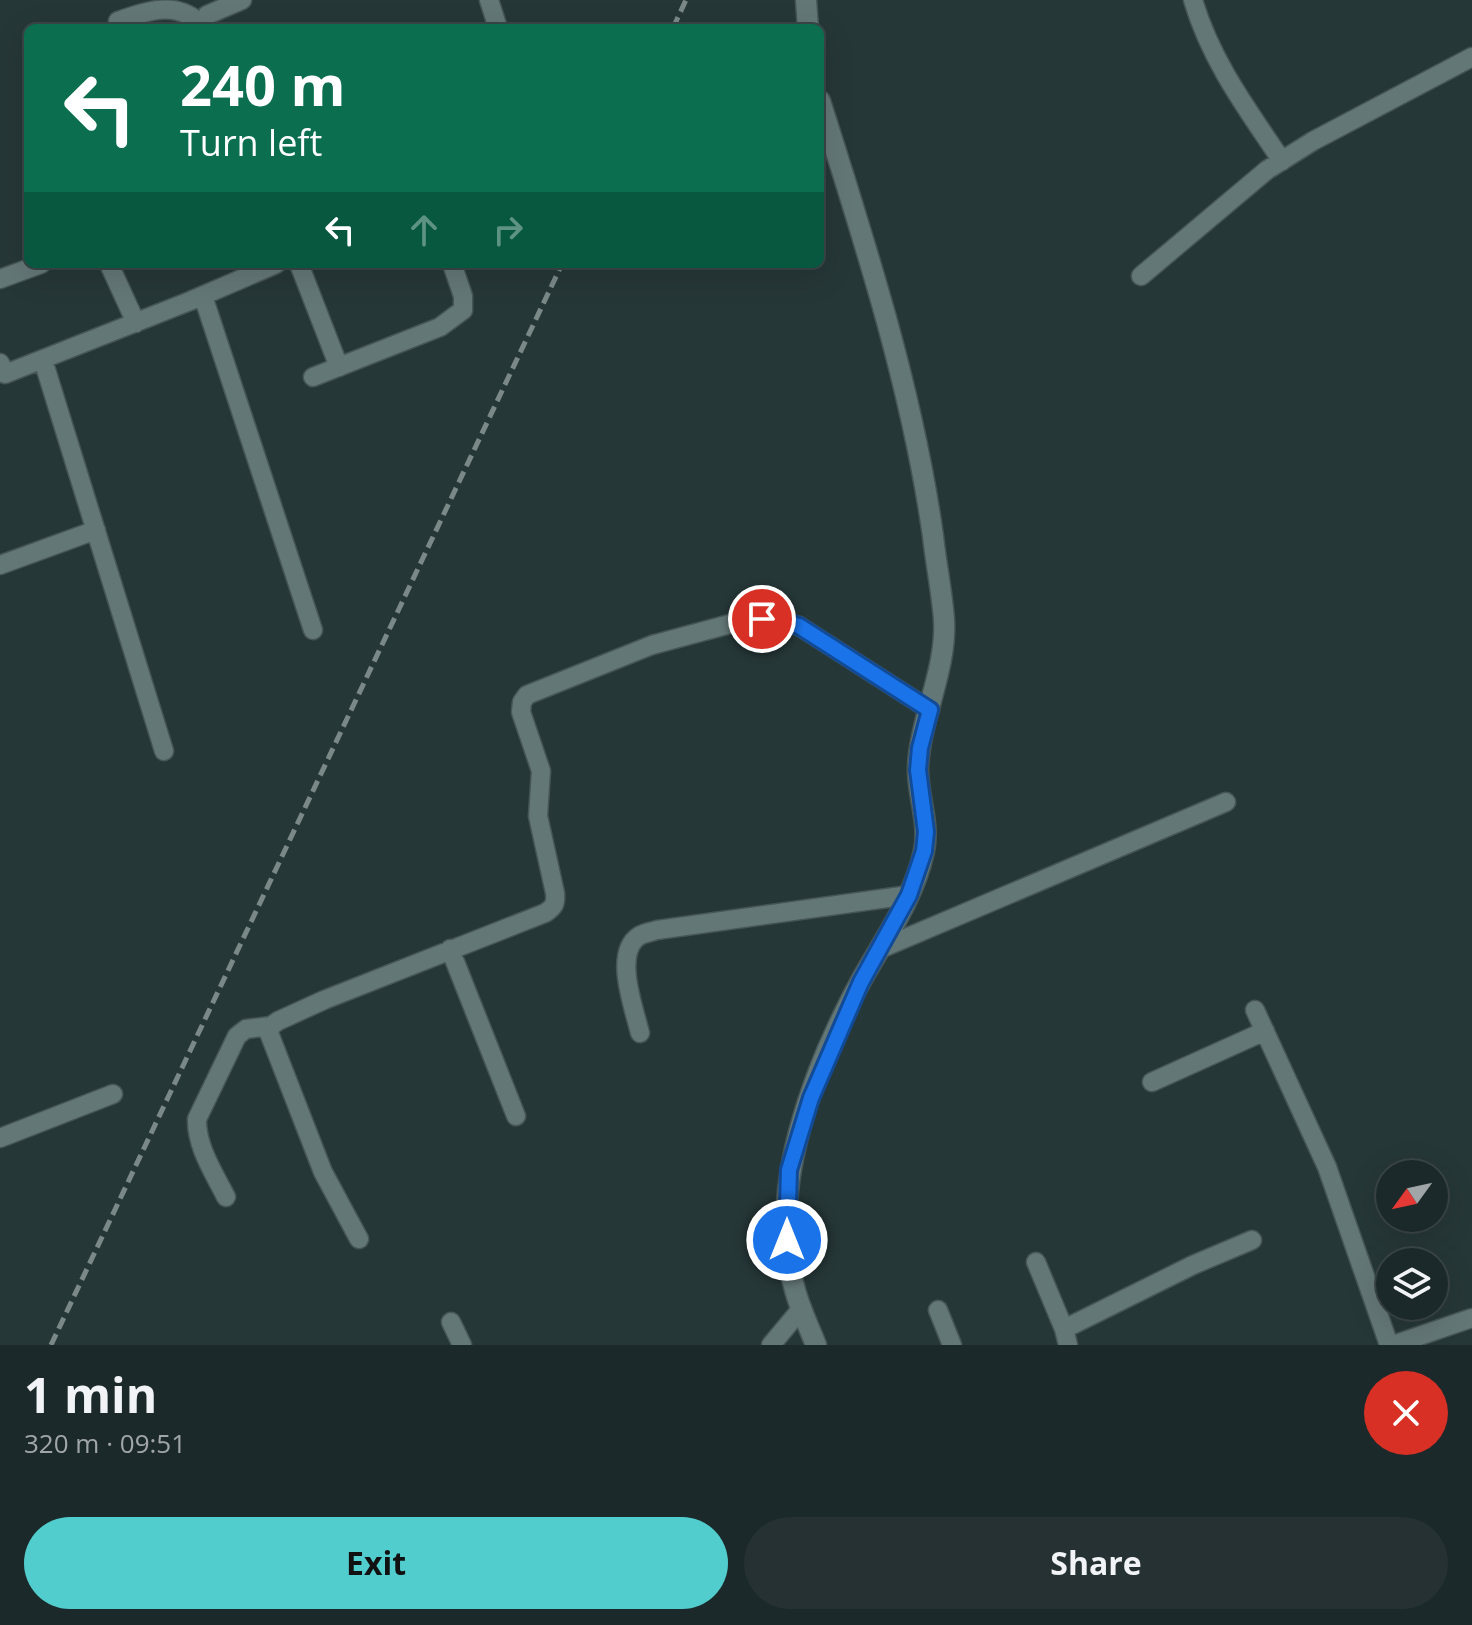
<!DOCTYPE html>
<meta charset="utf-8">
<style>
body{margin:0;font-family:"Open Sans",sans-serif;background:#253132;color:#f1f3f6;height:100vh;display:flex;flex-direction:column;font-size:30px;white-space:nowrap}
*{box-sizing:border-box;margin:0}
p{font-size:26px;color:#a0a6a8}
.icon{flex:none;width:44px;height:44px;fill:none;stroke:currentColor;stroke-width:2;stroke-linecap:round;stroke-linejoin:round}
.map{position:relative;height:1345px;overflow:hidden}
.drawer{display:flex;flex-direction:column;background:#1c292a;flex:1}
.drawer>*{flex:none}
.guide{position:absolute;left:24px;top:24px;width:800px;height:244px;border-radius:12px;box-shadow:0 8px 32px #0002,0 0 0 2px #3a4547;background:#0b6e4f;color:#fff;overflow:hidden}
.needle{width:52px;rotate:237deg}
.fabs{position:absolute;left:1376px;top:1160px;display:grid;gap:16px}
.fabs a{display:grid;place-items:center;width:72px;height:72px;border-radius:50%;background:#1c292a;box-shadow:0 8px 32px #0002,0 0 0 2px #3a4547;font-size:40px}
.pin{position:absolute;display:grid;place-items:center;width:68px;height:68px;color:#fff;margin:-34px;border:4px solid #fff;border-radius:50%;box-shadow:0 2px 8px #0007}
.me{position:absolute;width:88px;margin:-44px;rotate:0deg;stroke-linejoin:round;filter:drop-shadow(0 0 6px #0008)}
.turn{display:flex;align-items:center;gap:28px;height:168px;padding:0 24px;font-size:36px}
.turn .icon{width:104px;height:104px;stroke-width:2.5}
.turn b{display:block;font-size:56px;line-height:68px}
.lanes{display:flex;align-items:center;height:76px;padding:0 24px;background:#0003;justify-content:center;gap:40px;direction:ltr}
.lanes .off{opacity:.35}
.round{display:grid;place-items:center;flex:none;width:84px;height:84px;border-radius:42px;background:#253132}
.summary{display:flex;align-items:center;justify-content:space-between;height:136px;padding:0 24px}
h1{font-size:48px;font-weight:700;line-height:60px}
.cta{display:flex;gap:16px;margin-top:auto;padding:16px 24px}
.cta a{flex:1;height:92px;border-radius:48px;background:#52cdce;color:#111;font-size:32px;font-weight:700;line-height:92px;text-align:center}
.cta a+a{background:#253132;color:#f1f3f6}
.map>svg:first-child{display:block}
</style>
<div class="map">
<svg width="1472" height="1345" viewBox="0 0 1472 1345">
<rect width="100%" height="100%" fill="#263738"/>
<g fill="none" stroke-linecap="round" stroke-linejoin="round">
<defs>
<path id="street" d="M 489,0 L 498,28
M 1193,0 C 1211,61 1247,109 1282,161
M 207,15 L 242,0
M 118,21 C 153,9 179,0 205,28
M 109,264 L 136,323
M 299,264 L 339,367
M 1141,276 L 1267,170 L 1313,141 L 1472,57
M 0,279 L 41,264
M 203,296 L 313,630
M 43,360 L 164,751
M 0,363 L 5,374 L 190,301 L 276,264
M 313,377 L 440,327 L 463,310 L 463,296 L 452,264
M 0,565 L 96,530
M 450,949 L 516,1116
M 880,949 L 1226,802
M 1255,1010 L 1327,1167 L 1389,1345
M 640,1033 C 634,1008 613,953 639,936 C 644,933 651,932 657,930 L 909,895
M 1152,1082 L 1265,1031
M 0,1138 L 113,1094
M 226,1197 C 214,1173 196,1146 197,1119 L 237,1036 L 246,1029 L 271,1026
M 359,1239 L 323,1172 L 269,1033 L 271,1026 L 278,1021 L 324,1000 L 545,913 C 554,907 556,904 555,893 L 538,816 L 541,771 L 521,712 L 522,702 L 527,695 L 652,645 L 730,624 L 773,619 L 799,626 L 930,710
M 1036,1262 L 1064,1329 L 1068,1345
M 938,1310 L 952,1345
M 451,1322 L 462,1345
M 1064,1329 L 1193,1265 L 1252,1240
M 771,1345 L 802,1308
M 1393,1345 L 1472,1318"/>
<path id="secondary" d="M 806,0 L 808,28
M 816,1345 C 809,1327 800,1309 795,1290 C 766,1190 814,1067 862,979 C 885,938 914,898 924,851 C 930,822 917,795 918,767 C 920,719 947,669 944,620 C 942,592 936,564 933,536 C 912,388 865,243 820,101"/>
</defs>
<use href="#street" stroke="#465555" stroke-width="21"/>
<use href="#secondary" stroke="#465555" stroke-width="23"/>
<use href="#street" stroke="#647777" stroke-width="18"/>
<use href="#secondary" stroke="#647777" stroke-width="20"/>
<path stroke="#7a8888" stroke-width="5" stroke-dasharray="12 6" stroke-linecap="butt" d="M 673,28 L 686,0
M 51,1345 L 562,264"/>
</g>
<g fill="none" stroke-linecap="round" stroke-linejoin="round">
<defs>
<path id="route" d="M 762,619 L 773,619 L 799,626 L 930,710 L 920,748 L 918,770 L 926,832 L 924,851 L 909,895 L 861,982 L 811,1098 L 789,1170 L 787,1240"/>
</defs>
<use href="#route" stroke="#114b97" stroke-width="20"/>
<use href="#route" stroke="#1a73e8" stroke-width="14"/>
</g>
</svg>
<div class="fabs">
<a><svg class="needle" viewBox="-14 -14 28 28"><path d="M0-13l5 13h-10z" fill="#e53935"/><path d="M0 13l5-13h-10z" fill="#a0a6a8"/></svg></a>
<a><svg class="icon" aria-label="layers" viewBox="0 0 24 24"><path d="M12 4l9 5-9 5-9-5zM3 14l9 5 9-5"/></svg></a>
</div>
<div class="pin" style="left:762px;top:619px;background:#d93025"><svg class="icon" aria-label="arrive" viewBox="0 0 24 24"><path d="M6 21V4h12l-3 4 3 4H6"/></svg></div>
<svg class="me" style="left:787px;top:1240px" viewBox="-20 -20 40 40"><circle r="17" fill="#1a73e8" stroke="#fff" stroke-width="3"/><path d="M0-11L8 9 0 5-8 9z" fill="#fff"/></svg>
<div class="guide">
<div class="turn"><svg class="icon" aria-label="left" viewBox="0 0 24 24"><path d="M17 20v-9H6M10 6l-5 5 5 5"/></svg><div><b>240 m</b>Turn left</div></div>
<div class="lanes"><svg class="icon" aria-label="left" viewBox="0 0 24 24"><path d="M17 20v-9H6M10 6l-5 5 5 5"/></svg><svg class="icon off" aria-label="ahead" viewBox="0 0 24 24"><path d="M12 20V5M6 11l6-6 6 6"/></svg><svg class="icon off" aria-label="right" viewBox="0 0 24 24"><path d="M7 20v-9h11M14 6l5 5-5 5"/></svg></div>
</div>
</div>
<section class="drawer">
<div class="summary"><div><h1>1 min</h1><p>320 m · 09:51</p></div><a class="round" style="background:#d93025;color:#fff"><svg class="icon" aria-label="close" viewBox="0 0 24 24"><path d="M6 6l12 12M18 6L6 18"/></svg></a></div>
<div class="cta"><a>Exit</a><a>Share</a></div>
</section>
